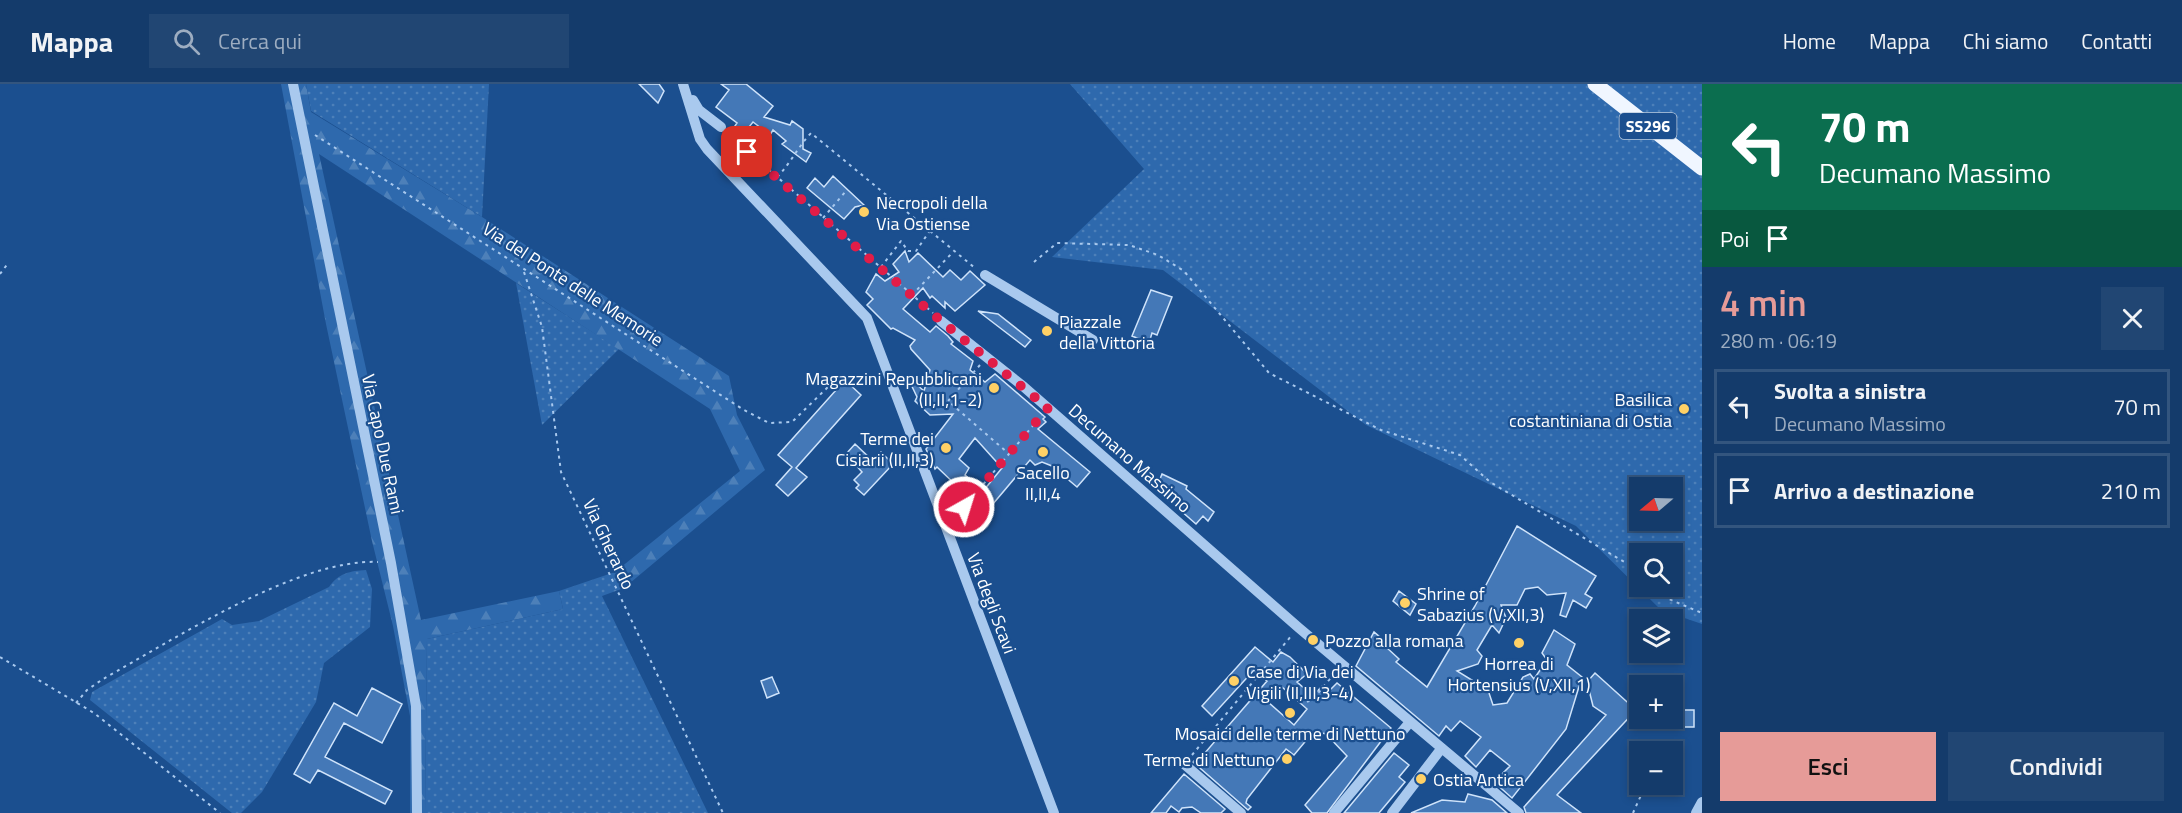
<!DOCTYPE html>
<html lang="it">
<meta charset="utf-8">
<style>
body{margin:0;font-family:"Titillium Web",sans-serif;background:#214673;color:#f1f3f6;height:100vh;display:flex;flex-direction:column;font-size:22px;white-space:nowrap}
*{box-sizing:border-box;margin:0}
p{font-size:20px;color:#9dadc1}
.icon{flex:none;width:33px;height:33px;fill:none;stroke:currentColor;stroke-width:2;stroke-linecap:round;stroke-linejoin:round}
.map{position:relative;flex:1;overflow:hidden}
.sheet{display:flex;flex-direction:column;background:#143b6b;width:480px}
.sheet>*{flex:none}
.guide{background:#0b6e4f;color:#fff;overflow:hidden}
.needle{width:39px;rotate:251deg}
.buttons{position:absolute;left:1629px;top:393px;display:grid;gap:12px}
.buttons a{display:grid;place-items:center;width:54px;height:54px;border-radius:0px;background:#143b6b;box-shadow:0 3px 9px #0003,0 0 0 2px #33557e;font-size:30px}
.pin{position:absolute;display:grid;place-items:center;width:51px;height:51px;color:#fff;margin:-26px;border-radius:12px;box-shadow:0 3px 9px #0006}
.me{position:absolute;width:66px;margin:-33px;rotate:39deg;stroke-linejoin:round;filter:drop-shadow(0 0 4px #0008)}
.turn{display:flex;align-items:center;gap:21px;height:126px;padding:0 18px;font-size:27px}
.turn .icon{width:78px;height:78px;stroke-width:2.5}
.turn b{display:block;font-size:42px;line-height:51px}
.then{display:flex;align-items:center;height:57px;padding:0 18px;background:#0003;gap:12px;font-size:22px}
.round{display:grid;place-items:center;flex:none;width:63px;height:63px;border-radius:0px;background:#214673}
.overview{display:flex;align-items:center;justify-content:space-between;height:102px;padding:0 18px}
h1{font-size:36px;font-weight:600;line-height:45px;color:#e69b98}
.primary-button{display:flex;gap:12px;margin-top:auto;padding:12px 18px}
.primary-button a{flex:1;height:69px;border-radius:0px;background:#e69b98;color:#111;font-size:24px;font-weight:600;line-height:69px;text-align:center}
.primary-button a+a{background:#214673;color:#f1f3f6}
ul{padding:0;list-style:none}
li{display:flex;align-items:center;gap:18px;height:75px;margin:0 12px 9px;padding:0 6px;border:3px solid #33557e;border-radius:0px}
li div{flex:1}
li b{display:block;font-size:22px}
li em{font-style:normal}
header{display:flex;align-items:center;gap:36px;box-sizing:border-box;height:84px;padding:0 30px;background:#143b6b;border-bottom:2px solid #33557e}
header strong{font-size:28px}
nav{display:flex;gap:33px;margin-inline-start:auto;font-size:21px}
.search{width:420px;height:54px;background:#214673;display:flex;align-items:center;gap:15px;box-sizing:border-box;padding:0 21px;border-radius:0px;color:#9dadc1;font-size:22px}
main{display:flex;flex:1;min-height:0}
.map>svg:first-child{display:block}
</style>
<header>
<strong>Mappa</strong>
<div class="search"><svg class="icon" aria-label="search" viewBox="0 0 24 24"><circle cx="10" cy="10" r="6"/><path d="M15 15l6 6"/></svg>Cerca qui</div>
<nav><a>Home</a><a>Mappa</a><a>Chi siamo</a><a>Contatti</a></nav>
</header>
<main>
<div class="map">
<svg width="1702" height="729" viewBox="0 0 1702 729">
<defs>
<pattern id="grass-dots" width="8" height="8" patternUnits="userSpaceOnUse" patternTransform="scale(1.5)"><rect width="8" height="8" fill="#2e69ad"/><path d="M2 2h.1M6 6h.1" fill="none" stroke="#4d80b9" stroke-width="1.8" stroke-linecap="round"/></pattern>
<pattern id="forest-firs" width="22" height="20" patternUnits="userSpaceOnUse" patternTransform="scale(1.5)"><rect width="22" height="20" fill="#2e69ad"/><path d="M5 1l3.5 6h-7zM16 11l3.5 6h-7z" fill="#4d80b9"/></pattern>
</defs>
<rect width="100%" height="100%" fill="#1b4f8f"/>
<path fill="url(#grass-dots)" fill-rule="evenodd" d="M 306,0 L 489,0 L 482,133 L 311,27 Z
M 1070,0 L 1702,0 L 1702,540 L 1661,526 L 1576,442 L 1366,341 L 1163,186 L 1052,173 L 1144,85 ZM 1640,404 L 1672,404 L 1672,436 L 1640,436 ZM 1640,470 L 1672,470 L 1672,502 L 1640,502 Z
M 516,199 L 619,265 L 542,341 Z
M 366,486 L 372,505 L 370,543 L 324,579 L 316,618 L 262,708 L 241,729 L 232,729 L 90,616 L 92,608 L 222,535 L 232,541 L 259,537 L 329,503 C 339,489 350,487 366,486 Z
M 615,488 L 624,504 L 602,512 L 708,729 L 425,729 L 427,555 L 563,525 L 559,507 Z"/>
<path fill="url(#forest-firs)" d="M 281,0 L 306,0 L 311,28 L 482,133 L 729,292 L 737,331 L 765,386 L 624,504 L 615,488 L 740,387 L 710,325 L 319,70 L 421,536 L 559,507 L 563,525 L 427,555 L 425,729 L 410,729 L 410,632 L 393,542 L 372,457 L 326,240 Z"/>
<path fill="#4478b7" stroke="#cfe3fa" stroke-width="1.5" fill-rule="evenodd" d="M 639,0 L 659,0 L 664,7 L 658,19 Z
M 721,0 L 746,0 L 773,22 L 764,33 L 790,41 L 792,37 L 803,45 L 803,65 L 811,69 L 806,78 L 782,60 L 786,57 L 773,46 L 770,51 L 753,38 L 741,53 L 733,45 L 737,39 L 716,23 L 729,6 Z
M 833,92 L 864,121 L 855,123 L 844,135 L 807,104 L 815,94 L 824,103 Z
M 905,167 L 909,178 L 918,169 L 943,193 L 950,186 L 961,196 L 970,187 L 985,201 L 955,227 L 945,218 L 945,224 L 932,212 L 930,214 L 923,204 L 903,225 L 930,248 L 936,242 L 948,252 L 953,258 L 951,260 L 973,277 L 970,286 L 985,298 L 995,290 L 1045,333 L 1043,335 L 1046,338 L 1038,345 L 1090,388 L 1077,403 L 1052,382 L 1042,378 L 1035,381 L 1030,376 L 987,427 L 984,424 L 974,438 L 960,426 L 962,424 L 955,412 L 947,406 L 959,404 L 937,383 L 935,385 L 926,365 L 953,330 L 930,331 L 915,317 L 917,313 L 907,292 L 924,307 L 930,286 L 911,265 L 910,262 L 915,256 L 893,244 L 891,245 L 867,221 L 873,215 L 866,208 L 876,190 L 885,197 L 899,188 L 893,180 ZM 975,354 L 1002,384 L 984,406 L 965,391 L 969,384 L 959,375 Z
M 1151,206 L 1172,213 L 1157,251 L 1152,249 L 1149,259 L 1132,252 Z
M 978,227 L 998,230 L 1031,256 L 1025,263 Z
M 845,296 L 861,311 L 796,384 L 807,393 L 788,412 L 776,401 L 792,383 L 778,371 Z
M 855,360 L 873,377 L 881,368 L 893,380 L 864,411 L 856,404 L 859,401 L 854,396 L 862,388 L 846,370 Z
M 1162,390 L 1187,402 L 1186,405 L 1214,428 L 1208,437 L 1203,432 L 1196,440 L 1156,405 Z
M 1517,442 L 1596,492 L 1585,510 L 1592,514 L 1586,524 L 1573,516 L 1566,533 L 1560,531 L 1566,509 L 1547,511 L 1538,503 L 1525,505 L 1517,521 L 1501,521 L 1506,534 L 1499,549 L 1492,541 L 1477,566 L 1482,572 L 1478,580 L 1457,587 L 1488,606 L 1493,621 L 1507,619 L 1523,593 L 1530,590 L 1534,595 L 1547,576 L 1542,569 L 1554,546 L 1575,560 L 1567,581 L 1582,593 L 1566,645 L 1512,714 L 1494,698 L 1510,682 L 1490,666 L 1476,683 L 1465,672 L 1481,653 L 1460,637 L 1451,647 L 1446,642 L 1439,652 L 1356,582 L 1374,548 L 1388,560 L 1386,563 L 1399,575 L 1396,578 L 1427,603 L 1475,522 Z
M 1399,507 L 1416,520 L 1410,531 L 1393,517 Z
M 1255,563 L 1273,578 L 1281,568 L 1290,573 L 1307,590 L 1297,598 L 1313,612 L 1322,602 L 1328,608 L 1337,599 L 1391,644 L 1327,729 L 1312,729 L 1305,721 L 1347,672 L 1326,650 L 1314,647 L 1294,671 L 1286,665 L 1247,715 L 1246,719 L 1251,723 L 1248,726 L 1193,678 L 1196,675 L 1198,677 L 1267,597 L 1254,586 L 1212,632 L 1202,622 ZM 1282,603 L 1307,625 L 1294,641 L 1268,618 Z
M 1595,589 L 1636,626 L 1557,711 L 1581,729 L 1526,729 L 1524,723 L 1606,631 L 1593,622 L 1587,598 Z
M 772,593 L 779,609 L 767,614 L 761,597 Z
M 372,604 L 402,620 L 382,659 L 344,639 L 325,673 L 392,707 L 385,720 L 318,686 L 310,699 L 294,690 L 334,619 L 357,632 Z
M 1682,626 L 1694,626 L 1694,643 L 1682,643 Z
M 1394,669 L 1409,681 L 1399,693 L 1405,698 L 1379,729 L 1344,729 Z
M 1184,690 L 1225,725 L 1221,729 L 1201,729 L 1192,723 L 1182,724 L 1179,728 L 1171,722 L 1166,729 L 1151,729 Z
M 1468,710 L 1492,716 L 1507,729 L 1411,729 L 1442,716 L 1465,718 Z"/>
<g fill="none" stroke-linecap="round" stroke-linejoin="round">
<path stroke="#a9c9ee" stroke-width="2" stroke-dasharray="3 4.5" stroke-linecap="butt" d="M 315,51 L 744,326 L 769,339 L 792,338 L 829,302
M 729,51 L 933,229
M 777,93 C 791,79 797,64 811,49 L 975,184
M 823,134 L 846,107
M 1034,178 L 1057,159 L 1129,161 L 1158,171 L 1184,187 L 1269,289 L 1381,346 L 1460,371 L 1490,398 L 1626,479 L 1640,491
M 881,183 L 901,157 L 908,167 L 916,167 L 929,148
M 524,188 L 542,243 L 561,388 L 723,729
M 0,190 L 9,178
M 912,211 L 953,168
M 980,281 L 948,317 L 1008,369
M 964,423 L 1042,331
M 1652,502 L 1664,513 L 1702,529
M 0,573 L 94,629 L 220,729
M 1307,618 L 1314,614 L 1334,590
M 76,619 L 87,606 L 103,595 C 173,556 299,474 378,478
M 1192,671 L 1292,551
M 1633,729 L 1646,700"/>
<path stroke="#a9c9ee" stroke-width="10" d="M 293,0 L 391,479 L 416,622 L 417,729
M 683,0 L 700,55 L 707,65 L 867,234 L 1054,729
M 693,16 L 699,26 L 721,43
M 985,191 L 1093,256
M 941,237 L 1024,303 L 1299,544 L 1519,729
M 1184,680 L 1241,729
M 1334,729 L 1410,638
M 1392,729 L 1441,665
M 1696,729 L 1702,718"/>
<path stroke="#f0f6ff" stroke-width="15" d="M 1595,0 L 1702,84"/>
</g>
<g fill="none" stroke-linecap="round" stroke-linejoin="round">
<path stroke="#e11d48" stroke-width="10" stroke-dasharray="0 18" d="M 747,68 L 941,237 L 1048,324 L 964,423"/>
</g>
<g fill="#ffd166" stroke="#1b4f8f" stroke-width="2">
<circle cx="864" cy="128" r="6"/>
<circle cx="1047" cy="247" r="6"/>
<circle cx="994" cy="304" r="6"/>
<circle cx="1684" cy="325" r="6"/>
<circle cx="946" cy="364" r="6"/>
<circle cx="1043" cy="368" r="6"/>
<circle cx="1405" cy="519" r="6"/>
<circle cx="1313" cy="556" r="6"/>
<circle cx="1519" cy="559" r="6"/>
<circle cx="1234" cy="597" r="6"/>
<circle cx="1290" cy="629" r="6"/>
<circle cx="1287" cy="675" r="6"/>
<circle cx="1421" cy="695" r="6"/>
</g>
<g text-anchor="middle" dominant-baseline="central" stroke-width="4.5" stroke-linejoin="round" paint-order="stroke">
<rect fill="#1b4f8f" stroke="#bbcadd" stroke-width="1.5" x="1619.5" y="29" width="57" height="26" rx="4.5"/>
<g font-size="16" font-weight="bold" fill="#fff">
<text x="1648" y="42">SS296</text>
</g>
<g font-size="18" fill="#fff" stroke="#1b4f8f" text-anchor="start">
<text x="876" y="118">Necropoli della<tspan x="876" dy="21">Via Ostiense</tspan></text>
<text x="1059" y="237">Piazzale<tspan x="1059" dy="21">della Vittoria</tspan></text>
<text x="982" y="294" text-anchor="end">Magazzini Repubblicani<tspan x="982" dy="21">(II,II,1-2)</tspan></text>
<text x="1672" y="315" text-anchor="end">Basilica<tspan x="1672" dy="21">costantiniana di Ostia</tspan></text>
<text x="934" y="354" text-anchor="end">Terme dei<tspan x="934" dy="21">Cisiarii (II,II,3)</tspan></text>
<text x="1043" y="388" text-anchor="middle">Sacello<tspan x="1043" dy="21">II,II,4</tspan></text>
<text x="1417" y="509">Shrine of<tspan x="1417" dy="21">Sabazius (V,XII,3)</tspan></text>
<text x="1325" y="556">Pozzo alla romana</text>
<text x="1519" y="579" text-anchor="middle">Horrea di<tspan x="1519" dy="21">Hortensius (V,XII,1)</tspan></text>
<text x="1246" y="587">Case di Via dei<tspan x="1246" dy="21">Vigili (II,III,3-4)</tspan></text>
<text x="1290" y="649" text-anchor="middle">Mosaici delle terme di Nettuno</text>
<text x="1275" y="675" text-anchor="end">Terme di Nettuno</text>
<text x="1433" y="695">Ostia Antica</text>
</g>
<g font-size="18" fill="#fff" stroke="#1b4f8f">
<text transform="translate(573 200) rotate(33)">Via del Ponte delle Memorie</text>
<text transform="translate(383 360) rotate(78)">Via Capo Due Rami</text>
<text transform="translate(1130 374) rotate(41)">Decumano Massimo</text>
<text transform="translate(609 460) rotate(65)">Via Gherardo</text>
<text transform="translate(992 519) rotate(69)">Via degli Scavi</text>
</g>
</g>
</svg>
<div class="buttons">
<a><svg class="needle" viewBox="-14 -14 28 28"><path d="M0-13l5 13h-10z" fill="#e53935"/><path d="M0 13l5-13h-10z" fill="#9dadc1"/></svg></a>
<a><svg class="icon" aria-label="search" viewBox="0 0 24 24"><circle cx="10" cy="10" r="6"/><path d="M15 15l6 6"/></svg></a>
<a><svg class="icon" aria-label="layers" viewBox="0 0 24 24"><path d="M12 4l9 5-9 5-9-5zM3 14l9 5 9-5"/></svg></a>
<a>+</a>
<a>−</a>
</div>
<div class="pin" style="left:747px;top:68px;background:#d93025"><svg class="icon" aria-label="arrive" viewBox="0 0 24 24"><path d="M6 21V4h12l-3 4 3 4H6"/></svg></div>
<svg class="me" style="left:964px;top:423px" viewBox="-20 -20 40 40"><circle r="17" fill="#e11d48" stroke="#fff" stroke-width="3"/><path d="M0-11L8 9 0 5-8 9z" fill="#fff"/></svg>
</div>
<section class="sheet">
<div class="guide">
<div class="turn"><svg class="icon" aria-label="left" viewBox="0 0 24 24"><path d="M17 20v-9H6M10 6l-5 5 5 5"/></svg><div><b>70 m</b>Decumano Massimo</div></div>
<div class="then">Poi<svg class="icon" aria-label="arrive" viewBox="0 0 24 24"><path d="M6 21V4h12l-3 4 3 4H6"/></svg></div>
</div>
<div class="overview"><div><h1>4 min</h1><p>280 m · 06:19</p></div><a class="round"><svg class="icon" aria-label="close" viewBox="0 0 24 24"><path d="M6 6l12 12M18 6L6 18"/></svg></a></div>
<ul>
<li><svg class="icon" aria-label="left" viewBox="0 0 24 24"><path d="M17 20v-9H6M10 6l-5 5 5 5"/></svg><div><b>Svolta a sinistra</b><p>Decumano Massimo</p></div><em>70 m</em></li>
<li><svg class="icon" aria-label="arrive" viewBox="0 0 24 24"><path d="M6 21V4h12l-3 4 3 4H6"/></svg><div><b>Arrivo a destinazione</b></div><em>210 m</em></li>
</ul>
<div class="primary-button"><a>Esci</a><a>Condividi</a></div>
</section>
</main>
